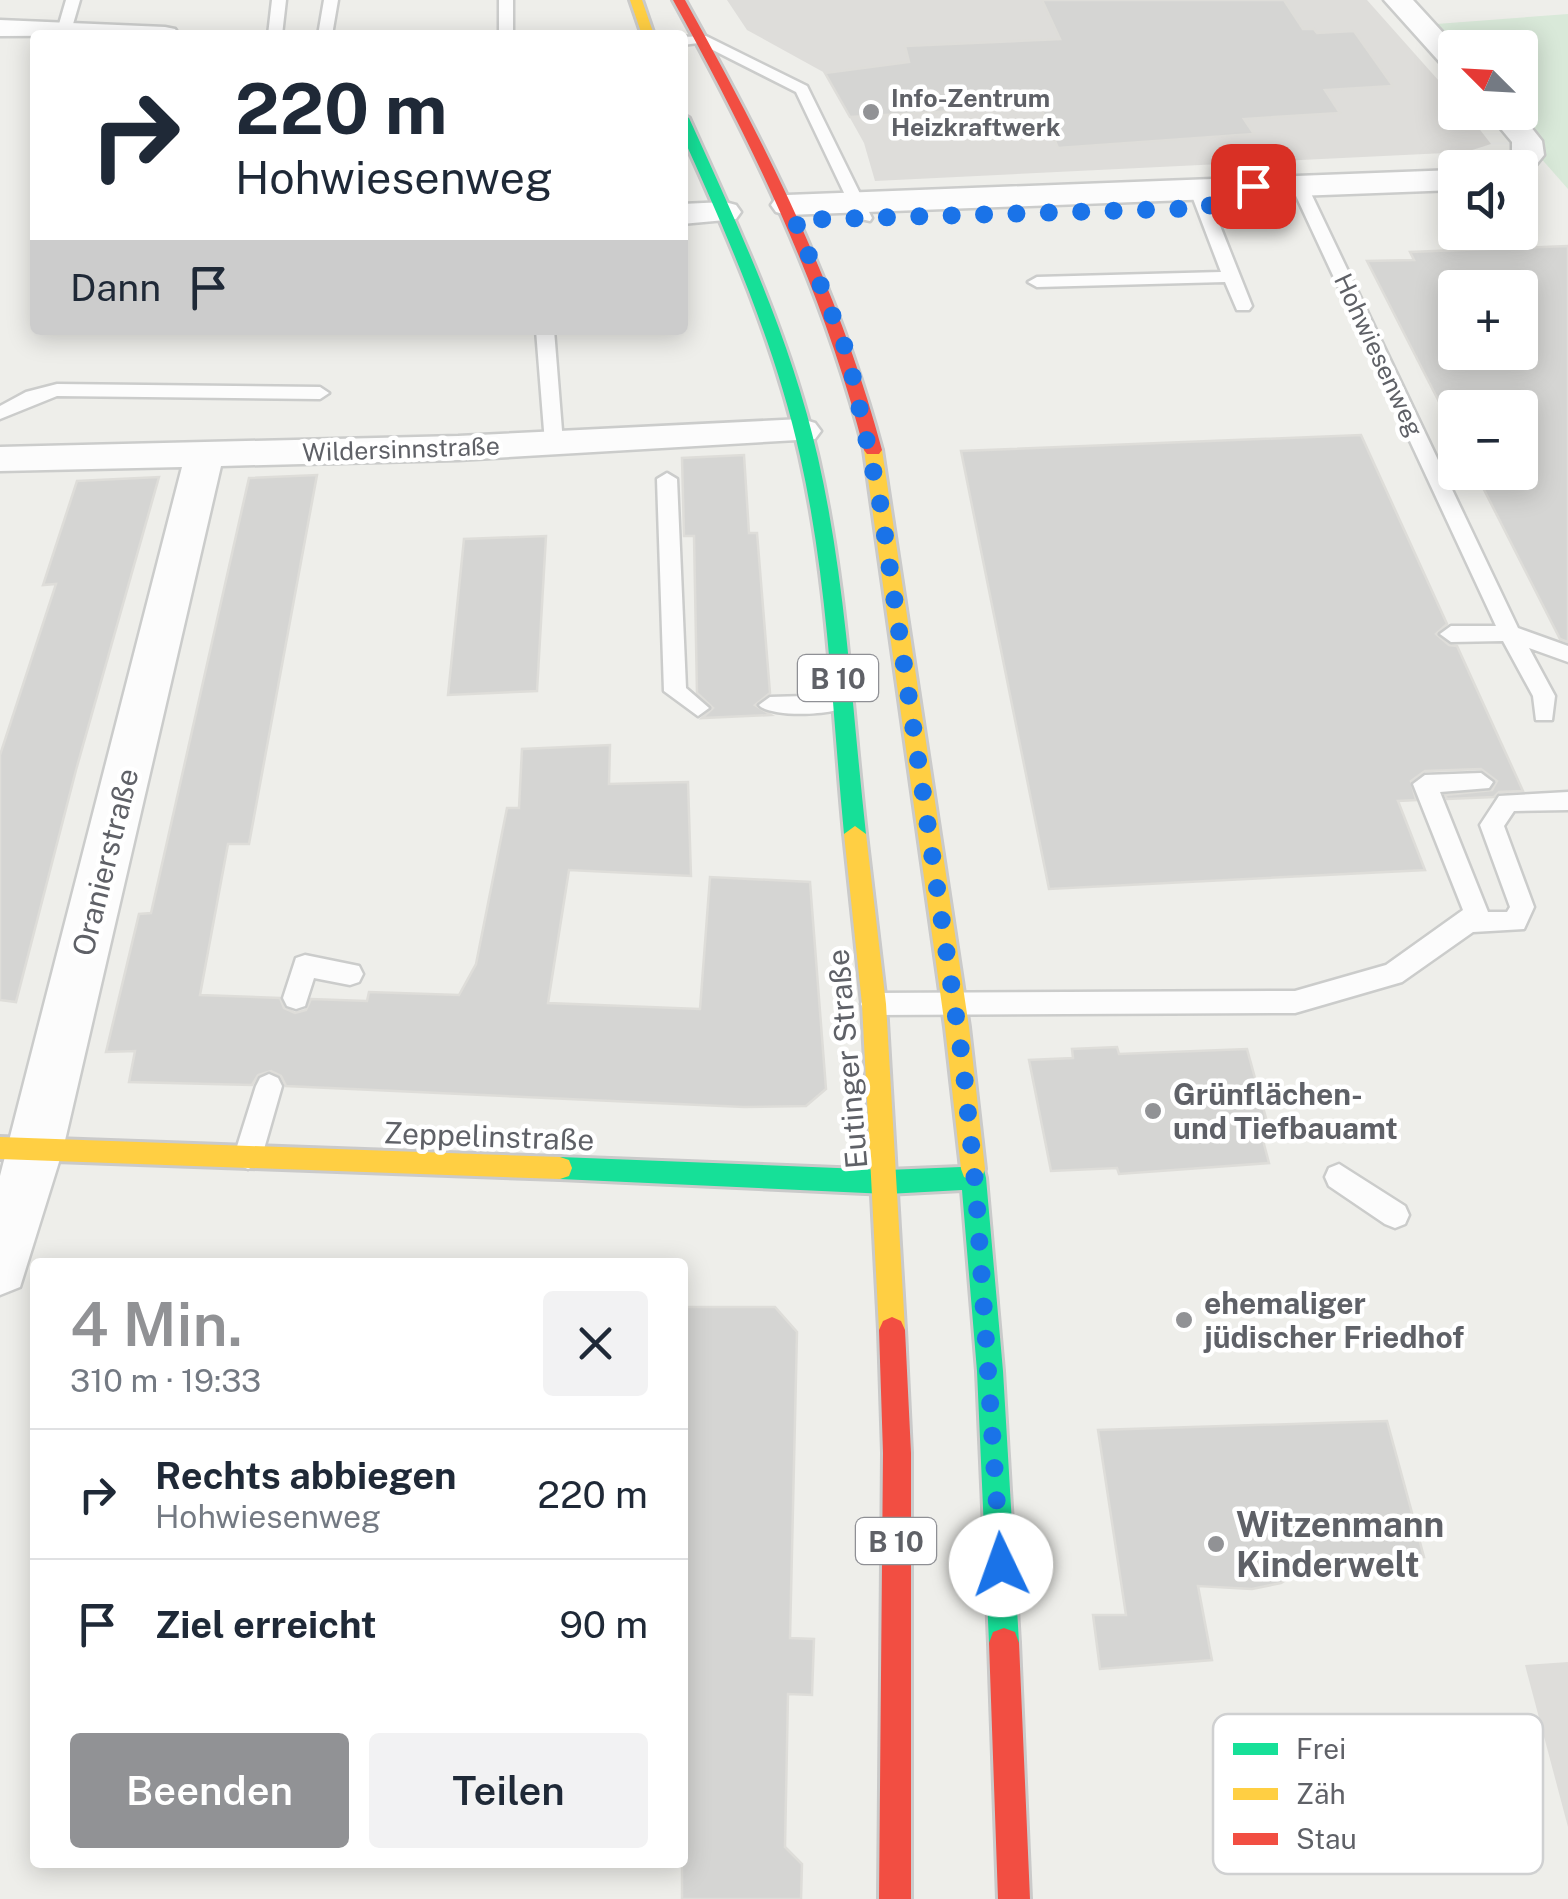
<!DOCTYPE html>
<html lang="de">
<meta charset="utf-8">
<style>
body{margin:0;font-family:"Public Sans",sans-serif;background:#f2f2f3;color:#1f2937;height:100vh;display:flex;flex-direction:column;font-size:38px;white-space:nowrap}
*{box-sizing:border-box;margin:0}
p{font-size:32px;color:#747a83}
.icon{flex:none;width:55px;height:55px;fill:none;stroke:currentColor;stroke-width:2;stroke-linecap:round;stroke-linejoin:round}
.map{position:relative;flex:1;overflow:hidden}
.details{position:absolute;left:30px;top:1258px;width:658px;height:610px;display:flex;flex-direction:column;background:#fff;border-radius:10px;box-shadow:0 5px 25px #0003}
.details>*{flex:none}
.banner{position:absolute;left:30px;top:30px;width:658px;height:305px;border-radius:10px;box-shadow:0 5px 25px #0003;background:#fff;color:#1f2937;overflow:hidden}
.needle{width:65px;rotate:294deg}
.tools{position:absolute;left:1438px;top:30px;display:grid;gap:20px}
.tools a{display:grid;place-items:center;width:100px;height:100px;border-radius:10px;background:#fff;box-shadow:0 5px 25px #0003;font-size:50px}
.pin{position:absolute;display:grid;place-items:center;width:85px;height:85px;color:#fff;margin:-42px;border-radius:20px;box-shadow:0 5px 15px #0006}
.me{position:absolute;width:110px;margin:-55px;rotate:357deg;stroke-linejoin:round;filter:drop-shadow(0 0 8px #0008)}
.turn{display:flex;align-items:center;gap:35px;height:210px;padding:0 40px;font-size:45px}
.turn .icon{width:130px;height:130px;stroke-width:2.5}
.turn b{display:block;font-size:70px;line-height:85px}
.then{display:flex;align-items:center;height:95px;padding:0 40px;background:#0003;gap:20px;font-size:38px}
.round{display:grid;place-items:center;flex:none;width:105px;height:105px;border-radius:10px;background:#f2f2f3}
.head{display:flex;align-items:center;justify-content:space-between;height:170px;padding:0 40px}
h1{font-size:60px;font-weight:600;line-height:75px;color:#919295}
.action{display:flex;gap:20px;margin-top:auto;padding:20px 40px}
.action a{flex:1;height:115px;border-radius:10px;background:#919295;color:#fff;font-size:40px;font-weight:600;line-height:115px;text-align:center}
.action a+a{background:#f2f2f3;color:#1f2937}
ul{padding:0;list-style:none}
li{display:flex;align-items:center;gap:30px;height:130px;padding:0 40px;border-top:2px solid #e0e1e3}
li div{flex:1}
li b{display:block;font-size:38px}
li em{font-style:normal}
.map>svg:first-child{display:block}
</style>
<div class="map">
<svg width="1568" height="1899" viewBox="0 0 1568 1899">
<rect width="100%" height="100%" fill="#eeeeea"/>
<path fill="#deddda" d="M 727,0 L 1367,0 L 1455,99 L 1455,112 L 1467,113 L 1491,144 L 1466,152 L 875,181 L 864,143 L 825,73 L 747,30 Z
M 1568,1662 L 1568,1827 L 1525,1665 Z"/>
<path fill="#d9e9d9" d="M 1568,14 L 1568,189 L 1501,113 L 1520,112 L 1520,48 L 1455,48 L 1423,25 Z"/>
<path fill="#d5d5d3" stroke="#deddd9" stroke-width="2.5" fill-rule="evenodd" d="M 1042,0 L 1284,0 L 1303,29 L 1314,29 L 1317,33 L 1354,31 L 1393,86 L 1325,90 L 1340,113 L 1244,119 L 1254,134 L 1058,148 L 1040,106 L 850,117 L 825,73 L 909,62 L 905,46 L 1060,39 Z
M 1568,246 L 1568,642 L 1560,639 L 1475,472 L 1520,472 L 1520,408 L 1455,408 L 1455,433 L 1367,261 L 1414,260 L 1410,252 ZM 1455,288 L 1520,288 L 1520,352 L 1455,352 Z
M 1361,435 L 1447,624 L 1436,634 L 1449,645 L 1457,646 L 1523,791 L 1499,792 L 1494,797 L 1447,799 L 1445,795 L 1492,790 L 1497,781 L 1481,769 L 1425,771 L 1411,781 L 1416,800 L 1398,801 L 1425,870 L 1049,889 L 961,451 Z
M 744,455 L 749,533 L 757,533 L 770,693 L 755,705 L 771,715 L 702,718 L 713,708 L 697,693 L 694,536 L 684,536 L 682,458 Z
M 317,475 L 249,844 L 228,844 L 200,995 L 280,998 L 284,1008 L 295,1013 L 306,1010 L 311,999 L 367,1001 L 369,992 L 459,995 L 476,964 L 507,808 L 519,808 L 522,749 L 610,745 L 609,784 L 688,782 L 691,876 L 569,870 L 548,1003 L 700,1009 L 710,877 L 810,882 L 826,1089 L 806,1106 L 744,1107 L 286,1086 L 281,1076 L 271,1071 L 258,1075 L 252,1085 L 129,1082 L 135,1051 L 106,1052 L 139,914 L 151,913 L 249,478 Z
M 159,477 L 76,770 L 16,1002 L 0,1000 L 0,755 L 56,584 L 43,585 L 77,481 Z
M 546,536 L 537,691 L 448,695 L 464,539 Z
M 1117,1047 L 1119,1054 L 1247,1049 L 1269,1129 L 1260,1129 L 1269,1163 L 1119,1174 L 1117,1168 L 1051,1171 L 1029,1060 L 1073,1058 L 1072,1049 Z
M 682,1307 L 775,1307 L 797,1332 L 790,1638 L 814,1639 L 812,1695 L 788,1694 L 785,1847 L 802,1864 L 801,1899 L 682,1899 Z
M 1387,1421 L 1424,1557 L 1314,1562 L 1281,1583 L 1252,1589 L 1198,1586 L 1212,1660 L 1100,1669 L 1093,1615 L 1126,1615 L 1098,1430 Z"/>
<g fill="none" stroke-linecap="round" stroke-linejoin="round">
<defs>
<path id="lane" d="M 66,0 L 80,0 L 71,31 L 63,35 L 57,31 Z
M 272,0 L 286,0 L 282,35 L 268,35 Z
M 324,0 L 338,0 L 332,35 L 318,35 Z
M 499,0 L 513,0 L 513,35 L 499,35 Z
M 706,36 L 807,86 L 872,218 L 870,221 L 856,218 L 796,92 L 699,43 L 682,45 L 682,37 Z
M 1299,180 L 1307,185 L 1518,628 L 1568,646 L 1568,662 L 1529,648 L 1555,696 L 1552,720 L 1536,720 L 1533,696 L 1503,641 L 1451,642 L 1440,634 L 1451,626 L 1496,626 L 1291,185 Z
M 1197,183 L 1205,188 L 1252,306 L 1249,310 L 1237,310 L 1225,282 L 1037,287 L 1028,282 L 1037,277 L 1221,272 L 1189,188 Z
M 536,330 L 554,330 L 563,443 L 554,449 L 545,443 Z
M 57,384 L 320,387 L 329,393 L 320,399 L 57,396 L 0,419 L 0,406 L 26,392 Z
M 667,473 L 677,479 L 686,688 L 709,708 L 698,716 L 664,691 L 657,479 Z
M 841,695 L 852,703 C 842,716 769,718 759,705 L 770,697 Z
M 1481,773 L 1493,782 L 1489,788 L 1440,792 L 1488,912 L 1507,912 L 1510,907 L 1480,825 L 1499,796 L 1568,792 L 1568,810 L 1514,811 L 1504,826 L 1534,907 L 1524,929 L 1473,932 L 1402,982 L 1295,1013 L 874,1015 L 865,1012 L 861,1004 L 865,996 L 874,993 L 1295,991 L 1386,965 L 1463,910 L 1413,784 L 1425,775 Z
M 305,955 L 359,966 L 363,974 L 359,982 L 350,985 L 314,978 L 305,1006 L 296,1009 L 287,1006 L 283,998 L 296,958 Z
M 269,1074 L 278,1078 L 282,1086 L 262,1156 L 258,1165 L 248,1169 L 238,1165 L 234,1156 L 256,1086 L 260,1078 Z
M 1339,1164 L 1405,1206 L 1409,1215 L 1405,1224 L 1395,1228 L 1385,1224 L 1329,1186 L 1325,1177 L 1329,1168 Z"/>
<path id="street" d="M 1384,0 L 1413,0 L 1457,48 L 1455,71 L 1445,68 Z
M 0,20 L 165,27 L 175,29 L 179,35 L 0,36 Z
M 1487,112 L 1519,112 L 1542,141 L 1544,155 L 1528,175 L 1520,177 L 1520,168 L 1502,168 L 1512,154 L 1512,142 Z
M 1455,170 L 1455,190 L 787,215 L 776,212 L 771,205 L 776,198 L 787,195 Z
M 725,202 L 736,205 L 741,212 L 736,219 L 682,224 L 682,204 Z
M 802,419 L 815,423 L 821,431 L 815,439 L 458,460 L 221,466 L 63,1149 L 20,1287 L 0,1295 L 0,1176 L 182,467 L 0,471 L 0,447 L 458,436 Z"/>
<path id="fast" d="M 682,114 L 689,118 C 739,228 791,339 818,458 C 846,581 852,709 866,834 L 855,842 L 844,834 C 832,708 828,580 800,456 C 775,344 729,239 682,135 Z
M 560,1157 L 887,1170 L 961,1167 L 964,1161 L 973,1157 L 982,1161 L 986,1178 L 1003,1371 L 1019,1643 L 1015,1654 L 1004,1658 L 993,1654 L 989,1643 L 977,1371 L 962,1190 L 887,1194 L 560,1179 L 551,1176 L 548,1168 L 551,1160 Z"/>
<path id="slow" d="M 630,0 L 642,0 L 654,35 L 642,35 Z
M 873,445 L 882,450 L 969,1027 L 985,1169 L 982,1177 L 973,1181 L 964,1177 L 961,1169 L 945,1027 L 864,450 Z
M 855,826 L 866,834 L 886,1004 L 905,1330 L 901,1339 L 892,1343 L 883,1339 L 879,1330 L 862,1004 L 844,834 Z
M 0,1137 L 560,1157 L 569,1160 L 572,1168 L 569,1176 L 560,1179 L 0,1159 Z"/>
<path id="jam" d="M 673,0 L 685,0 C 766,145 839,289 882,450 L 879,454 L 867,454 L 864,450 C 823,289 753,145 673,0 Z
M 892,1317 L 901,1321 L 905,1330 L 911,1453 L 911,1899 L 879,1899 L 883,1453 L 879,1330 L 883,1321 Z
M 1004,1628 L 1015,1632 L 1019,1643 L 1030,1899 L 998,1899 L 989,1643 L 993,1632 Z"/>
</defs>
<use href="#lane" stroke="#cbcccb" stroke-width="5"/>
<use href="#street" stroke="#cbcccb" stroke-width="5"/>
<use href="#fast" stroke="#cacaca" stroke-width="6"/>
<use href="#slow" stroke="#cacaca" stroke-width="6"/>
<use href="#jam" stroke="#cacaca" stroke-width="6"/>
<use href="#lane" fill="#fcfcfc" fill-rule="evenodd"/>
<use href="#street" fill="#fcfcfc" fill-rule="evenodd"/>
<use href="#fast" fill="#16e098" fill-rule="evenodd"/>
<use href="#slow" fill="#ffcf43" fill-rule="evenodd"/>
<use href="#jam" fill="#f24e42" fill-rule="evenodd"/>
</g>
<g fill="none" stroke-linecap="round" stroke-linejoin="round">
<path stroke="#1a73e8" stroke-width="18" stroke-dasharray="0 32.4" d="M 1001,1565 L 976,1192 L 963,1064 L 880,502 L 848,355 L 795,220 L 1206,208 L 1238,187 L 1253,186"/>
</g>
<g fill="#919295" stroke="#fff" stroke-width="4">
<circle cx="871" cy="112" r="10"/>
<circle cx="1153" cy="1111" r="10"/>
<circle cx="1184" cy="1320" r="10"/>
<circle cx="1216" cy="1544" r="10"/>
</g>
<g text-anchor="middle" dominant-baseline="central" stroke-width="9" stroke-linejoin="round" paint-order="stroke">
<g font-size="25" font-weight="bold" fill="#5f6167" stroke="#fff" text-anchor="start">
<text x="891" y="98">Info-Zentrum<tspan x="891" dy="29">Heizkraftwerk</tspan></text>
</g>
<g font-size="25" fill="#5f6167" stroke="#fff">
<text transform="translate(1379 355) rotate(65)">Hohwiesenweg</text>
<text transform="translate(401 449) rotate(-2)">Wildersinnstraße</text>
</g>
<g fill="#fff" stroke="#8f9095" stroke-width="2.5">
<rect x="798" y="655" width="80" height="46" rx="8"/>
<rect x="856" y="1518" width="80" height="46" rx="8"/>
</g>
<g font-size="28" font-weight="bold" fill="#5f6167">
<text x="838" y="678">B 10</text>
<text x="896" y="1541">B 10</text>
</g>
<g font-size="30" fill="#5f6167" stroke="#fff">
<text transform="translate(105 862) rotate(-76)">Oranierstraße</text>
<text transform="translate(847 1059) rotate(-95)">Eutinger Straße</text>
<text transform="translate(489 1136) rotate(2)">Zeppelinstraße</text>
</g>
<g font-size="30" font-weight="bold" fill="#5f6167" stroke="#fff" text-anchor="start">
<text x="1173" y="1094">Grünflächen-<tspan x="1173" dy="34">und Tiefbauamt</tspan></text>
<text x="1204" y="1303">ehemaliger<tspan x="1204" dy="34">jüdischer Friedhof</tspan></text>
</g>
<g font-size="35" font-weight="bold" fill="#5f6167" stroke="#fff" text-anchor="start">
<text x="1236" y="1524">Witzenmann<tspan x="1236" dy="40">Kinderwelt</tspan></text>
</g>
</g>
<rect x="1213" y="1714" width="330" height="160" rx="15" fill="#fff" stroke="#cfd0d1" stroke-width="2.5"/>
<rect x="1233" y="1743" width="45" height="12" fill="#16e098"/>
<rect x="1233" y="1788" width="45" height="12" fill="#ffcf43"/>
<rect x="1233" y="1833" width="45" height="12" fill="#f24e42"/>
<g font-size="28" fill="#5f6167">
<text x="1296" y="1759">Frei</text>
<text x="1296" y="1804">Zäh</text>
<text x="1296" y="1849">Stau</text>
</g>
</svg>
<div class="tools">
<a><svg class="needle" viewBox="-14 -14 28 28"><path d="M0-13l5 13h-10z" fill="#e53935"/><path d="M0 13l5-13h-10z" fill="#747a83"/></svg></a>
<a><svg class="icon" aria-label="sound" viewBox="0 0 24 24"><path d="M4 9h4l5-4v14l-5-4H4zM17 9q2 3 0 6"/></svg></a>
<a>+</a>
<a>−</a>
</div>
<div class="pin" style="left:1253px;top:186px;background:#d93025"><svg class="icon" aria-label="arrive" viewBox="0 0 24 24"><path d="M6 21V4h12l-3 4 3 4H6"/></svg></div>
<svg class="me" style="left:1001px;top:1565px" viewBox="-20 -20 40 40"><circle r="19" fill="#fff"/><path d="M0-13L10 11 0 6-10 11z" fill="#1a73e8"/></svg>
<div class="banner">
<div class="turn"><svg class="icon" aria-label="right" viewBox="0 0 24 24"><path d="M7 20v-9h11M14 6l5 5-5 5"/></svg><div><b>220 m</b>Hohwiesenweg</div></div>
<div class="then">Dann<svg class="icon" aria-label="arrive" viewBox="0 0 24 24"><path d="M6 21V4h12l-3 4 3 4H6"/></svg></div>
</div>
<section class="details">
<div class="head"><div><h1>4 Min.</h1><p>310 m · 19:33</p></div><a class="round"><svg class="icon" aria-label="close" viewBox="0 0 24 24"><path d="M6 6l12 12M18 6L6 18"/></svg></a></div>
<ul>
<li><svg class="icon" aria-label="right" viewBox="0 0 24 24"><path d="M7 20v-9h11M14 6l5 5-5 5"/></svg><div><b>Rechts abbiegen</b><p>Hohwiesenweg</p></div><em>220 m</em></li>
<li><svg class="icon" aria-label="arrive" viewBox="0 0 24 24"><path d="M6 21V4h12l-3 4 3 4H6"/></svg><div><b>Ziel erreicht</b></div><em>90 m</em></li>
</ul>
<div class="action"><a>Beenden</a><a>Teilen</a></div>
</section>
</div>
